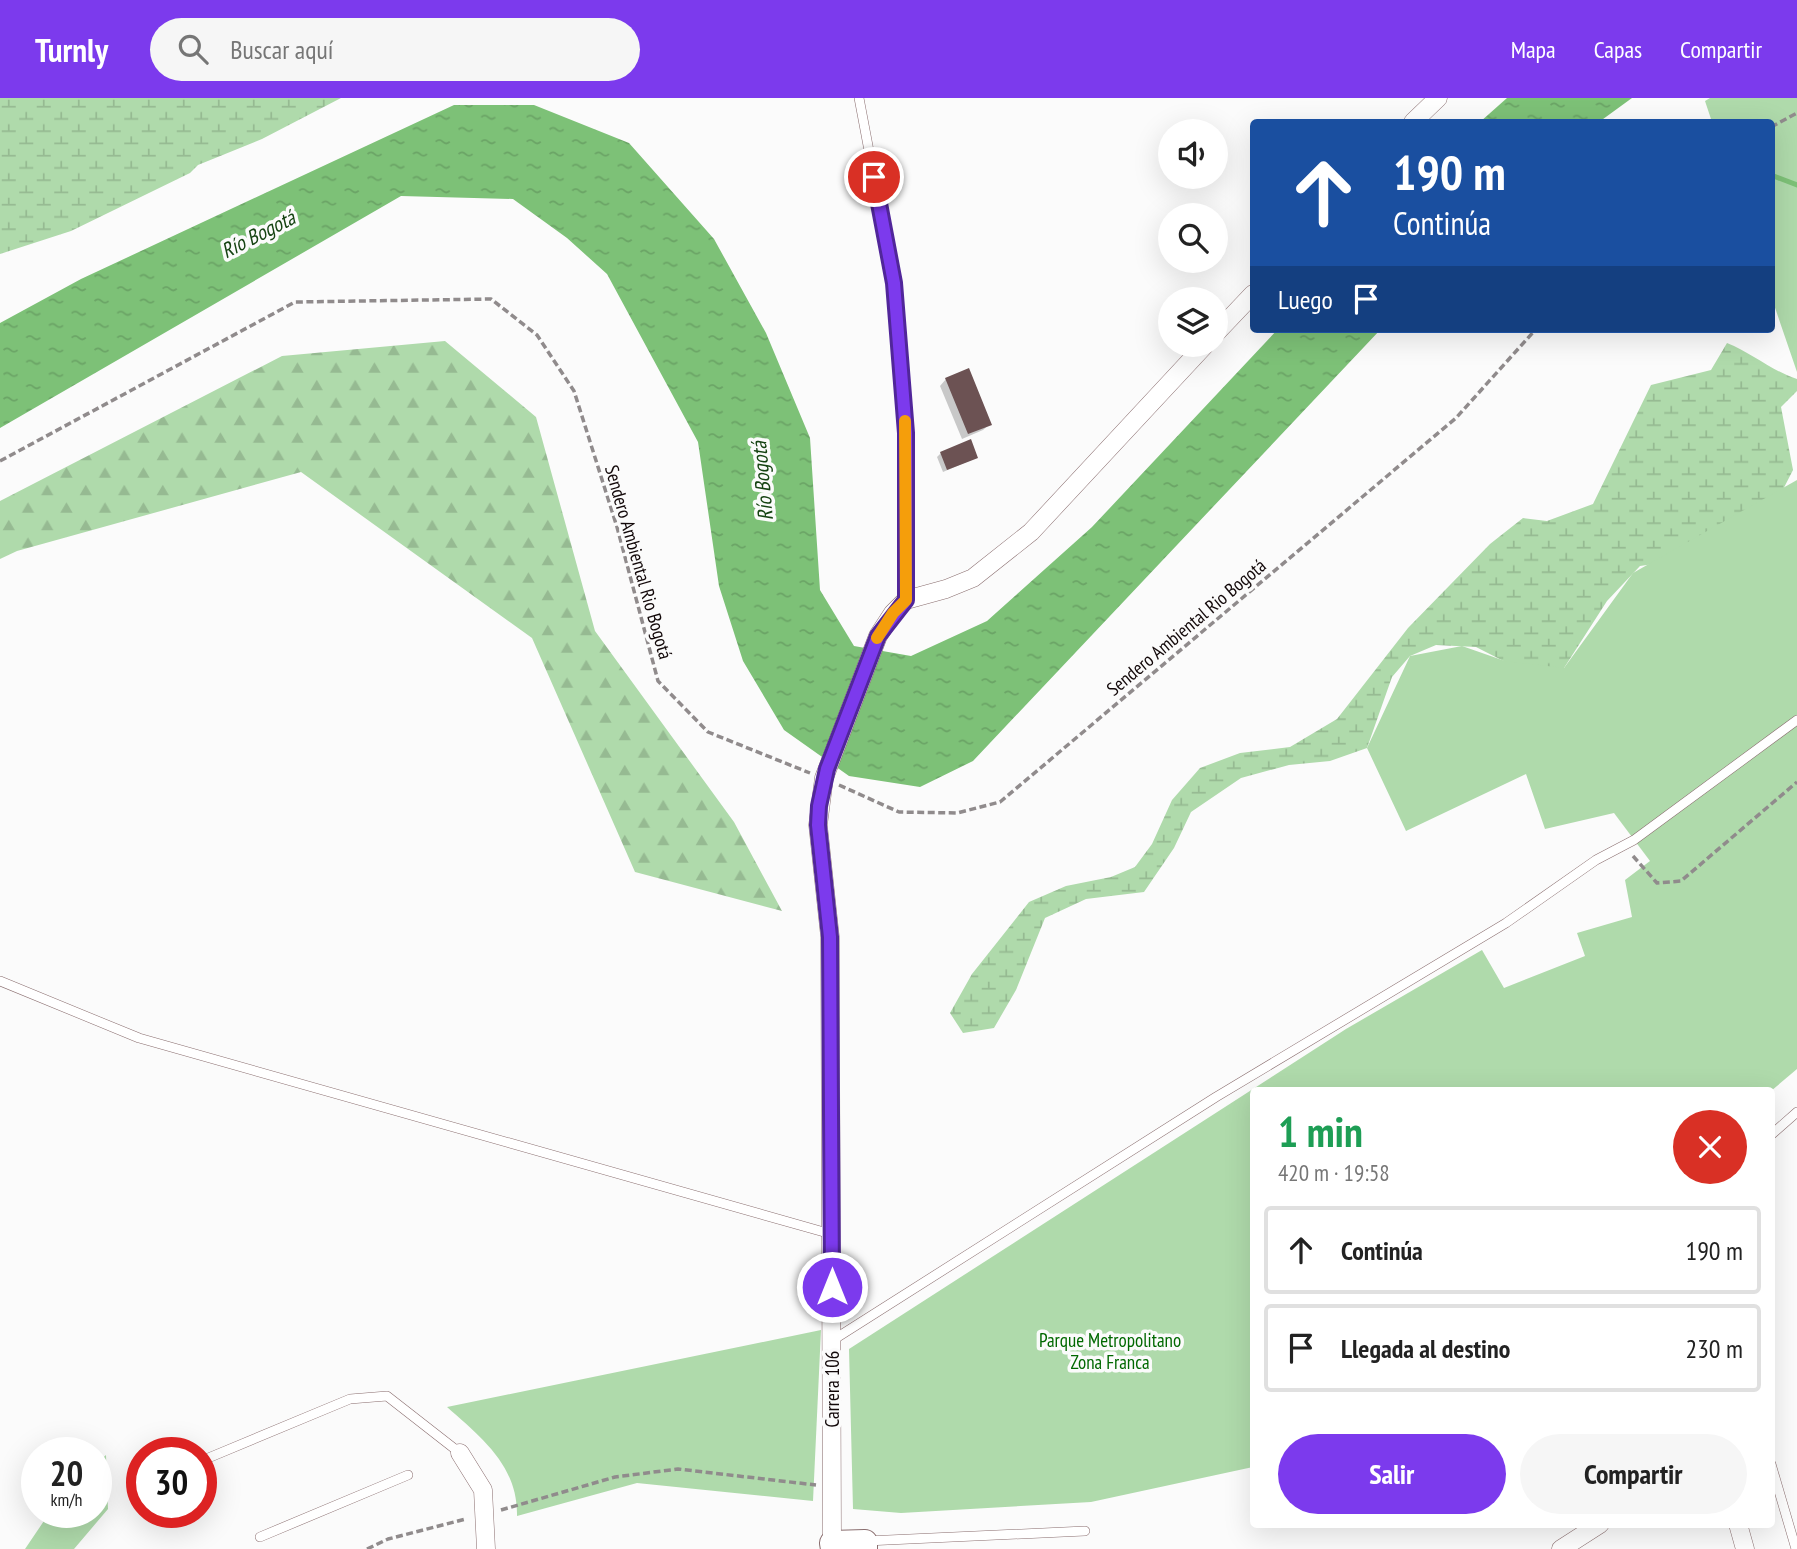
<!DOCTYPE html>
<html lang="es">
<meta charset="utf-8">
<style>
body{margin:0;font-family:"PT Sans Narrow",sans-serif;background:#f6f6f6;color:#222;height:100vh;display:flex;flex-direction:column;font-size:26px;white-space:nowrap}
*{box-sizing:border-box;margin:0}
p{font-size:23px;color:#767676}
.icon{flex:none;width:38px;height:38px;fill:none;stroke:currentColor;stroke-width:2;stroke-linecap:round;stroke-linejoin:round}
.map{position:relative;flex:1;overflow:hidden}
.details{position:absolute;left:1250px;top:989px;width:525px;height:441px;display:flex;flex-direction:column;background:#fff;border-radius:7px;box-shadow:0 7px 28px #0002}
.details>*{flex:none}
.hud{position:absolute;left:1250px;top:21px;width:525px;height:214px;border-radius:7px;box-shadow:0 7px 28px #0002;background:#1a4fa0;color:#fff;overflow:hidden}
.tools{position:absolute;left:1158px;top:21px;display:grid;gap:14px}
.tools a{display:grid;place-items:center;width:70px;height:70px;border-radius:50%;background:#fff;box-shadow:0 7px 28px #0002;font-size:35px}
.speed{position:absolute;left:21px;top:1339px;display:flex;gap:14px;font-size:35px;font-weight:700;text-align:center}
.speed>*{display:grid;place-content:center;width:91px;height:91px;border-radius:50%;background:#fff;box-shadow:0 7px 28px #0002;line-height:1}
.speed small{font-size:18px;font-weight:400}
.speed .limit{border:10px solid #d22;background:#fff;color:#111}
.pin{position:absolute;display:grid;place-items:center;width:60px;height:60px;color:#fff;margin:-30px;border:4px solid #fff;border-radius:50%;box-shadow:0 2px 7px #0007}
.me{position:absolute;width:77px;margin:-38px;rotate:0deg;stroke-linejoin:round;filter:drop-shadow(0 0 5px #0008)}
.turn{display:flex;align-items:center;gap:24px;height:147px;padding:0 28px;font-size:32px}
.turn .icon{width:91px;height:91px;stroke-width:2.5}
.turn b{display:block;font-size:49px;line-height:60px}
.then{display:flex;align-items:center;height:66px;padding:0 28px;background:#0003;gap:14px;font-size:26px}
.round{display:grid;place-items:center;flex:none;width:74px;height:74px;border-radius:37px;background:#f6f6f6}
.overview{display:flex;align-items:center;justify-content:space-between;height:119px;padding:0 28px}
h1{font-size:42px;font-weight:700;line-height:52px;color:#1e9e55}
.action{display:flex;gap:14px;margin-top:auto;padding:14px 28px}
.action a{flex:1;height:80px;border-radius:42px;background:#7c3aed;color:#fff;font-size:28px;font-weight:700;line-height:80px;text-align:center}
.action a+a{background:#f6f6f6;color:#222}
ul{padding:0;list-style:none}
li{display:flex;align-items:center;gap:21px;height:88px;margin:0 14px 10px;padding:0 14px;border:4px solid #e0e0e0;border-radius:7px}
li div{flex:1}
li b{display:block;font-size:26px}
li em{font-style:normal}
header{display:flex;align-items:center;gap:42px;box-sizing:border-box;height:98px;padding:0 35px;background:#7c3aed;color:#fff}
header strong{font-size:33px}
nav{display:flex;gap:38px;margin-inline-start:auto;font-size:24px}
.search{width:490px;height:63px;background:#f6f6f6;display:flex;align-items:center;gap:18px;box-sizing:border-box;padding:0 24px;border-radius:38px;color:#767676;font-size:26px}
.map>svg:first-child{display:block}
</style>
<header>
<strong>Turnly</strong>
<div class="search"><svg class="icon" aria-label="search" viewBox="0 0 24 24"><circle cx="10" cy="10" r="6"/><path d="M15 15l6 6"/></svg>Buscar aquí</div>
<nav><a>Mapa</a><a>Capas</a><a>Compartir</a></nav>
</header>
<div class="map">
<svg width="1797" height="1451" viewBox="0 0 1797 1451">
<defs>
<pattern id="forest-firs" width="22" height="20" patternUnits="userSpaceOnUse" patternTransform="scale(1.75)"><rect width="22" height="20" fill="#afdaab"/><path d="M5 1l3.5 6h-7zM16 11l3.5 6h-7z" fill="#96ba92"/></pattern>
<pattern id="wetland-marsh" width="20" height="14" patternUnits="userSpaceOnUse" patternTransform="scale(1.75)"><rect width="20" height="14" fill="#afdaab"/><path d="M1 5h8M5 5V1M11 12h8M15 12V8" fill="none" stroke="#96ba92"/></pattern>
<pattern id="water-ripples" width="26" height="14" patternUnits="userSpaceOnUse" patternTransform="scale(1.75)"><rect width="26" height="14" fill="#7dc177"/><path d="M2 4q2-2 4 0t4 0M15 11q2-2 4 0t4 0" fill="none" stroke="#6ba466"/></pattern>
</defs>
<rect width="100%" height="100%" fill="#fbfbfb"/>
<path fill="url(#forest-firs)" d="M 445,243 L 536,319 L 595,533 L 734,724 L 782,813 L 635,774 L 532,540 L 301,374 L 17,453 L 0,461 L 0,403 L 282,258 Z"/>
<path fill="url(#wetland-marsh)" d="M 0,0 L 341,0 L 262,41 L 198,67 L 190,75 L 71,133 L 0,156 Z
M 1727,245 C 1752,255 1772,273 1797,281 L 1797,293 L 1781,309 L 1793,372 L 1770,417 L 1681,462 L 1640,468 L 1607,503 L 1564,570 L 1525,574 L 1476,549 L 1436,547 L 1410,558 L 1392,579 L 1367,650 L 1330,663 L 1289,667 L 1241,680 L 1191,714 L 1174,750 L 1144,794 L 1086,801 L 1045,820 L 1016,892 L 994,930 L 963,935 L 950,915 L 972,876 L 1029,804 L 1066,788 L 1111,779 L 1135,769 L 1152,746 L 1172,702 L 1200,670 L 1240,655 L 1290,649 L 1337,621 L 1408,530 L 1490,446 L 1523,420 L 1547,423 L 1593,406 L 1651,287 L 1711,272 Z"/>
<path fill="#afdaab" d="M 1710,0 L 1797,0 L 1797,274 L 1771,198 L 1771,24 L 1712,24 L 1705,3 Z
M 1797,382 L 1797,971 L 1771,993 L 1253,992 L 1253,1369 L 1091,1404 L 901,1415 L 853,1411 L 849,1251 L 1346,931 L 1482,852 L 1504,890 L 1585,858 L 1577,835 L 1632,819 L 1625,782 L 1650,763 L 1614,715 L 1545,731 L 1526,676 L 1406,733 L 1367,650 L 1410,558 L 1462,548 L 1505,563 L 1564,570 L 1633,475 Z
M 821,1232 L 813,1403 L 637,1385 L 517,1418 C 518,1368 482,1340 447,1309 Z
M 106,1357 L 108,1411 L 74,1451 L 25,1451 L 50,1414 L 96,1414 L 96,1366 Z"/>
<path fill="url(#water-ripples)" d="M 1507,0 L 1632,0 L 1599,24 L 1480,24 Z
M 454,7 L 534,7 L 629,45 L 714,141 L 766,235 L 810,340 L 820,492 L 854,548 L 911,558 L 987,523 L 1092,429 L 1278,231 L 1381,231 L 973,663 L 920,689 L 849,678 L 784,632 L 743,563 L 719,488 L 698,344 L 607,176 L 567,140 L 513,101 L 401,98 L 0,330 L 0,225 L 81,181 Z"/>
<path fill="#0003" d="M 946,281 L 990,326 L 983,332 L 962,341 L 940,288 Z
M 941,355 L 976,360 L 943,374 L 937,359 Z"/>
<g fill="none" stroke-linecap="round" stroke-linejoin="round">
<path stroke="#7dc177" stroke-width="5" d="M 1771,77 L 1797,87"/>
</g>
<path fill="#6c5253" d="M 969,270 L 992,327 L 968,336 L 945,280 Z
M 971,341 L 978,360 L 947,372 L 940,354 Z"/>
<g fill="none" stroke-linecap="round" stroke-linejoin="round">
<defs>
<path id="lane" d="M 859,0 L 894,185 L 906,335 L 904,462 L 906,502
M 0,883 L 139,940 L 831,1136
M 1771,1037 L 1797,1014
M 833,1242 L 1216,999 L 1506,825 L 1596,762 L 1634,742 L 1797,622
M 201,1363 L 350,1301 L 387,1298 L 460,1355
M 1771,1366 L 1796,1451
M 260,1439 L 408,1377
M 866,1443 L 1085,1433"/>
<path id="street" d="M 1413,24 L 1438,0
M 1216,235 L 1253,196
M 460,1355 L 483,1392 L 486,1451
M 1738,1426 L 1745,1451
M 832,1445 L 830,839 L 818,727 L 824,680 L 878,538 L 893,515 L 906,502 L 946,491 L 973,480 L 1031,434 L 1205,247
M 1561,1451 L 1600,1426"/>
<path id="secondary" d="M 833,1451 L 832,1445 L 865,1444 L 865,1451"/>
</defs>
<use href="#lane" stroke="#8a6e6f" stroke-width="10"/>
<use href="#street" stroke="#8a6e6f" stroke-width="19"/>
<use href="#secondary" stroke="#8a6e6f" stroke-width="26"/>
<path stroke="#908b8c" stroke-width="3.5" stroke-dasharray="7 3.5" stroke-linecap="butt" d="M 1771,29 L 1797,15
M 0,363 L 295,204 L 491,201 L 537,237 L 574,293 L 617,429 L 658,583 L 708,634 L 810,675
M 839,687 L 899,714 L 957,715 L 1000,704 L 1456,320 L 1536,231
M 1633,758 L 1657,785 L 1681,783 L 1797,684
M 501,1412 L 615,1379 L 678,1371 L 816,1387
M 367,1451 L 388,1441 L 466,1421"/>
<use href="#lane" stroke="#fff" stroke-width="9"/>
<use href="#street" stroke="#fff" stroke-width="18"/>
<use href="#secondary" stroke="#fff" stroke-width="24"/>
</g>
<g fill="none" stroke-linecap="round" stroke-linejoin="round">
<defs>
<path id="route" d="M 832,1189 L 830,839 L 818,727 L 819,708 L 827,671 L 878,538 L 906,502 L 906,335 L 894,185 L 874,79"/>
</defs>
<use href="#route" stroke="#51269a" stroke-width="18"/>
<use href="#route" stroke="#7c3aed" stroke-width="12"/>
<path stroke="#f59e0b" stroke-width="12" d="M 877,540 L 893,515 L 906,502 L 905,323"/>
</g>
<g text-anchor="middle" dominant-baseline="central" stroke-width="7" stroke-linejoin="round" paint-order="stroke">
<g font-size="19" fill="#120809" stroke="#fbfbfb">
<text transform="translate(639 464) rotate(74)">Sendero Ambiental Rio Bogotá</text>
<text transform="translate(1186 529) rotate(-40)">Sendero Ambiental Rio Bogotá</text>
<text transform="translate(832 1291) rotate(-90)">Carrera 106</text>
</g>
<g font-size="19" fill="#006800" stroke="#fbfbfb">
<text x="1110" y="1242">Parque Metropolitano<tspan x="1110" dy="22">Zona Franca</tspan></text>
</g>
<g font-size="21" font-style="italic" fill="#154312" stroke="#fbfbfb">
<text transform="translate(258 136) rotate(-27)">Río Bogotá</text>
<text transform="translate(762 383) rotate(-95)">Río Bogotá</text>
</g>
</g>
</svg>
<div class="tools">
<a><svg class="icon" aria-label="sound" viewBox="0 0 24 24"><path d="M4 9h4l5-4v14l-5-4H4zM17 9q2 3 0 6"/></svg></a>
<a><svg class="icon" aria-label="search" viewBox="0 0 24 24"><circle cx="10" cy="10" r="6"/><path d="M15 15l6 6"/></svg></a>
<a><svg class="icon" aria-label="layers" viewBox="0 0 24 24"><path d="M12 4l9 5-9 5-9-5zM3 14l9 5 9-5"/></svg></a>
</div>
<div class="speed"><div>20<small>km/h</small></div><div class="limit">30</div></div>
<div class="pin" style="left:874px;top:79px;background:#d93025"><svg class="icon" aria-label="arrive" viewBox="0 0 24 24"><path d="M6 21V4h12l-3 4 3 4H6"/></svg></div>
<svg class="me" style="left:832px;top:1189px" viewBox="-20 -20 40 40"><circle r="17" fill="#7c3aed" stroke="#fff" stroke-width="3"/><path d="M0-11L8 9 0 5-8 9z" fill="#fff"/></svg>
<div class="hud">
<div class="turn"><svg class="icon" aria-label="ahead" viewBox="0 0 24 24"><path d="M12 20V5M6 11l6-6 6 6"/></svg><div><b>190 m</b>Continúa</div></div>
<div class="then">Luego<svg class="icon" aria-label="arrive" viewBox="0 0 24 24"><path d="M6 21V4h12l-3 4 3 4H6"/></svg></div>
</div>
<section class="details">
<div class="overview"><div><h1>1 min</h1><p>420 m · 19:58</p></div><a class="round" style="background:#d93025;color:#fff"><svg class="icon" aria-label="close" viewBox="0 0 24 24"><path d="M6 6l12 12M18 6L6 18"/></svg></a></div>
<ul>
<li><svg class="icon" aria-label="ahead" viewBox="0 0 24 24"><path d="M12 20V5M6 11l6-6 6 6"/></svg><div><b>Continúa</b></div><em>190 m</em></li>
<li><svg class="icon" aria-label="arrive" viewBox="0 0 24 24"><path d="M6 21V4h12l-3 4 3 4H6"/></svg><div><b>Llegada al destino</b></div><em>230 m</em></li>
</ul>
<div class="action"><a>Salir</a><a>Compartir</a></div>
</section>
</div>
